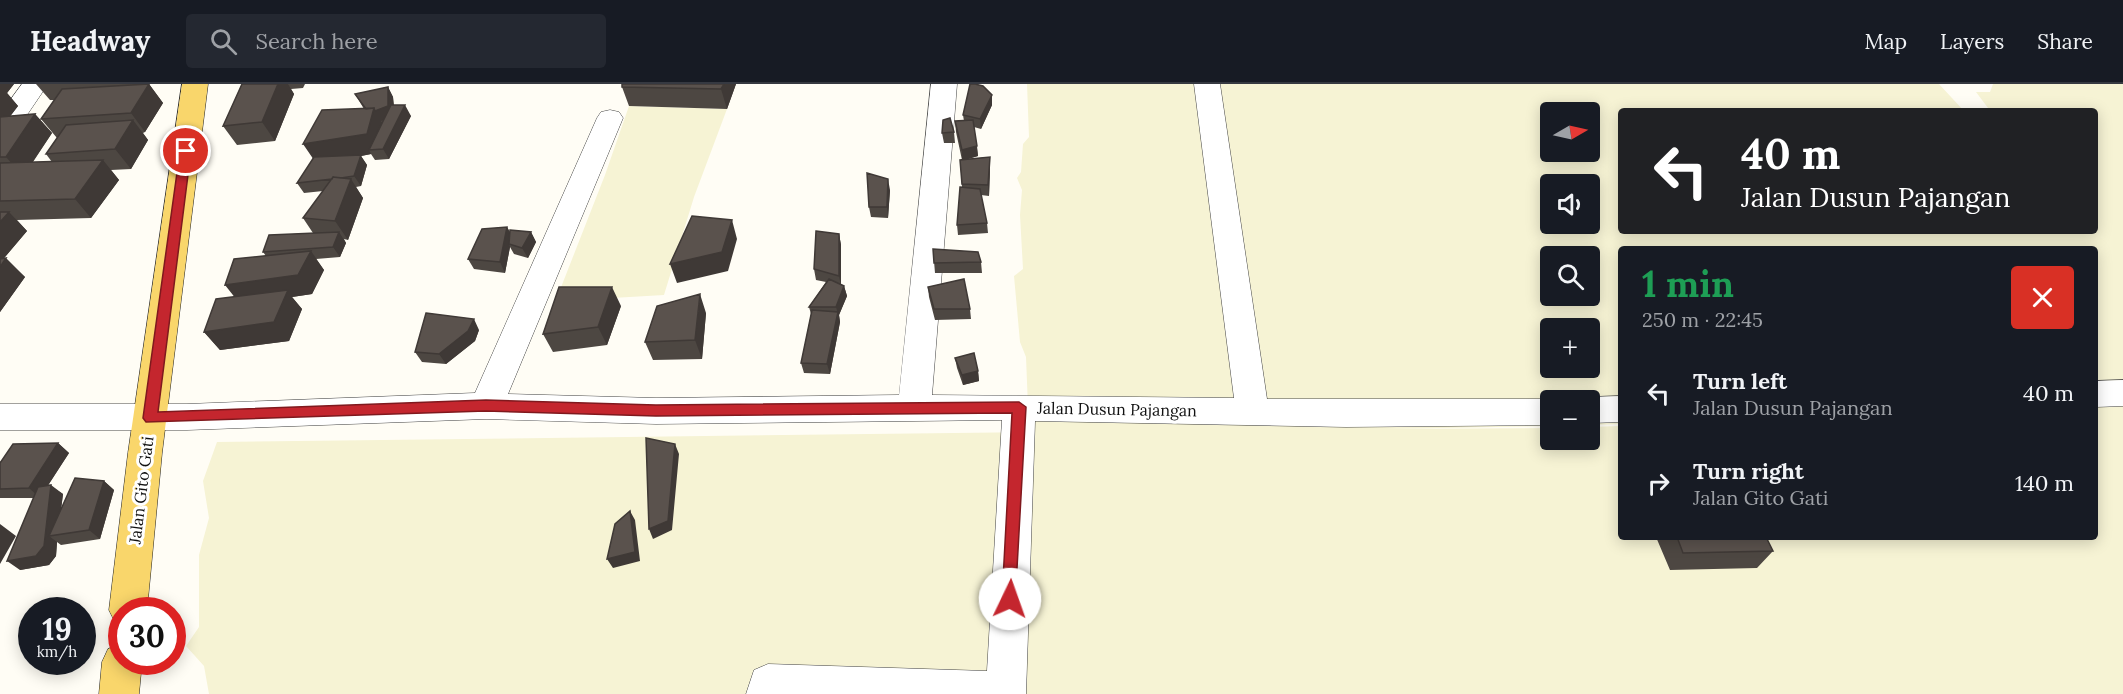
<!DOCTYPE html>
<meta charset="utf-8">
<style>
body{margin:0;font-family:Lora,serif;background:#242831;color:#f1f3f6;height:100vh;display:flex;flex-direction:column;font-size:22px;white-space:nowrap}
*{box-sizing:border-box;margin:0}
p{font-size:20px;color:#9ea1a6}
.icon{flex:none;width:33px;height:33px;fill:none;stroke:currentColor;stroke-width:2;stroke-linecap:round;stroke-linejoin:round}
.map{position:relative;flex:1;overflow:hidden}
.sheet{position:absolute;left:1618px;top:162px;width:480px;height:294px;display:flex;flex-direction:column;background:#171b24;border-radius:6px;box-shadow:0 3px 15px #0003}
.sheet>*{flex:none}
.hud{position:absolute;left:1618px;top:24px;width:480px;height:126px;border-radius:6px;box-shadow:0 3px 15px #0003;background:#202124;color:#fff;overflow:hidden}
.needle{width:39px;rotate:81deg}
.tools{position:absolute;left:1540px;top:18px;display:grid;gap:12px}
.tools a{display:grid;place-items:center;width:60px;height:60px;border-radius:6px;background:#171b24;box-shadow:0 3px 15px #0003;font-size:30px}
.speed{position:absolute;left:18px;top:513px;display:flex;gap:12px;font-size:30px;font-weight:700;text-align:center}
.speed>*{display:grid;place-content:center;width:78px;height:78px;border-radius:50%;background:#171b24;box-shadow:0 3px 15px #0003;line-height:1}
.speed small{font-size:15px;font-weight:400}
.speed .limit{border:9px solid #d22;background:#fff;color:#111}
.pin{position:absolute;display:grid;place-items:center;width:51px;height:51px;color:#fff;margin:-26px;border:3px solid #fff;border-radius:50%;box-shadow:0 2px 6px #0007}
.me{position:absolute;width:66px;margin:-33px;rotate:3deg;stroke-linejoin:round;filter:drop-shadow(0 0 4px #0008)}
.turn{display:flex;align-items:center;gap:21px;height:126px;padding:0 24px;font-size:27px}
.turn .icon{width:78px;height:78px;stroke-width:2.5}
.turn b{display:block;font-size:42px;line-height:51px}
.round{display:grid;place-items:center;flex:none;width:63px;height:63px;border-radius:6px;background:#242831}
.overview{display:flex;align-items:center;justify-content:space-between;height:102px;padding:0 24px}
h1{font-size:36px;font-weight:700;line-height:45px;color:#1e9e55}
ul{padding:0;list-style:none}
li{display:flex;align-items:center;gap:18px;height:90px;padding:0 24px}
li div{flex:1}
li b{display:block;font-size:22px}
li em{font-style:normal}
header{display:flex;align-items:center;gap:36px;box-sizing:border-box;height:84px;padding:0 30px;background:#171b24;border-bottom:2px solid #363941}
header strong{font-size:28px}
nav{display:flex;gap:33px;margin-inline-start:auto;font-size:21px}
.search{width:420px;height:54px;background:#242831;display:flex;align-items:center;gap:15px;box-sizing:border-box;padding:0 21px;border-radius:6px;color:#9ea1a6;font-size:22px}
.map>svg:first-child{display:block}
</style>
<header>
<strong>Headway</strong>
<div class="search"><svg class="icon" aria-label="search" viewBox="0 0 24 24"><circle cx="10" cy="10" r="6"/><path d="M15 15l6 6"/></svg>Search here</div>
<nav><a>Map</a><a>Layers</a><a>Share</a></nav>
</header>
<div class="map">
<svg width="2123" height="610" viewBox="0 0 2123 610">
<rect width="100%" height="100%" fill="#fffdf5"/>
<path fill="#f6f3d4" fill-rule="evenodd" d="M 1027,0 L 1939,0 L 1964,27 L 1622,27 L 1622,147 L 2096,147 L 2096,27 L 2008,27 L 1988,24 L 1976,8 L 1990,8 L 1993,0 L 2123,0 L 2123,610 L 209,610 L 204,582 L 186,562 L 199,543 L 199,471 L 209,434 L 203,397 L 217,358 L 1029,348 L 1026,273 L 1020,258 L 1014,192 L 1023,185 L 1020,131 L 1022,106 L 1017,94 L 1021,88 L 1023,60 L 1029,53 ZM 1551,28 L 1590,28 L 1590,68 L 1551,68 ZM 1551,100 L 1590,100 L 1590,140 L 1551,140 ZM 1622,165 L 2096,165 L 2096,453 L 1622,453 L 1621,342 L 1590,343 L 1590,356 L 1551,356 L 1551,344 L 1384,345 L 1551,342 L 1551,316 L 1590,316 L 1590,341 L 1621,340 ZM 1551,172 L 1590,172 L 1590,212 L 1551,212 ZM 1551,244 L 1590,244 L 1590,284 L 1551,284 Z
M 629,22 L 727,25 L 694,113 L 664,211 L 578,216 L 558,211 L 605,91 Z"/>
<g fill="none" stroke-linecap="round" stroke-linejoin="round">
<defs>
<path id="street" d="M 22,0 L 48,0 L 10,56 L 0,59 L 0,30 Z
M 931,0 L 957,0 L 932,311 L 1234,314 L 1194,0 L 1220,0 L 1267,315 L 1551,315 L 1556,316 L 1551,316 L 1551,341 L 1346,343 L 1035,337 L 1026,610 L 746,610 L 754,586 L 768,580 L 987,587 L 1002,336 L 656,340 L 486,335 L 187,346 L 0,346 L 0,320 L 187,320 L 475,309 L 597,34 L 601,28 L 610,26 L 619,28 L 623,34 L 508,310 L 656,314 L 899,311 Z
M 2123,296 L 2123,322 L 2096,323 L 2096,297 Z
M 1622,312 L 1622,338 L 1590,339 L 1590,316 L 1579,316 L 1590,313 Z"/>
<path id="primary" d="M 182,0 L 208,0 L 162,369 L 147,526 L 122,526 L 122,541 L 115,538 L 109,526 L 128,369 Z
M 122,560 L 122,578 L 142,578 L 139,610 L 99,610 L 102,578 L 108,565 Z"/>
</defs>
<use href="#street" stroke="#444" stroke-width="1"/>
<use href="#primary" stroke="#222" stroke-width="1"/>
<use href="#street" fill="#fff" fill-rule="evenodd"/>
<use href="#primary" fill="#f9d66b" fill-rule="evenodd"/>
</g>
<path fill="#4d4742" d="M 0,0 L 14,0 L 7,9 L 18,22 L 10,32 L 35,30 L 52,49 L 33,78 L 52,78 L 46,70 L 57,54 L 41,35 L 55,16 L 50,16 L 36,0 L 149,0 L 163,19 L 145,48 L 143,49 L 148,56 L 131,85 L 111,86 L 119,96 L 91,134 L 17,136 L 27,147 L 4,174 L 25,193 L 0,228 Z
M 242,0 L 305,0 L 303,4 L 291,5 L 294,10 L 275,57 L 237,61 L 223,42 Z
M 622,0 L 736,0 L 727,25 L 629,22 L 622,3 Z
M 388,3 L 393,13 L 394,21 L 411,32 L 389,75 L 375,76 L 371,70 L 361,72 L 367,81 L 361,102 L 356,103 L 363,114 L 348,156 L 344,155 L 346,159 L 340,173 L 316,175 L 324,186 L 312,210 L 292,213 L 302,225 L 289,257 L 220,266 L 204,248 L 235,212 L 266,172 L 263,168 L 313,149 L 303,134 L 323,107 L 304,109 L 297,99 L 364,25 L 355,10 Z
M 992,11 L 992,21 L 981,45 L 974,43 L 978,72 L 967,75 L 990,73 L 990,84 L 989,112 L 981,111 L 987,139 L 988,149 L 958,151 L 957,141 L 962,103 L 960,76 L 962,76 L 956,48 L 955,37 L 964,37 L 963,31 Z
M 954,48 L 955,59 L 944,59 L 942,49 Z
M 890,106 L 888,134 L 871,133 L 869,123 Z
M 507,143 L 510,148 L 531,148 L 536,158 L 528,174 L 514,170 L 510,163 L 505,189 L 474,185 L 468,175 Z
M 839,150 L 841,161 L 841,200 L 844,202 L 847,212 L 839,231 L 840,238 L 830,290 L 804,289 L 801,279 L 811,230 L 809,223 L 826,198 L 816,196 L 814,185 Z
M 933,165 L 981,178 L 982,189 L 935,189 Z
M 928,203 L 970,225 L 971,235 L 935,236 L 929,213 Z
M 621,222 L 607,261 L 553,268 L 543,250 Z
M 706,229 L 702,275 L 653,276 L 645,258 Z
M 479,246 L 475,257 L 446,280 L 422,278 L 415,268 Z
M 955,274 L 978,287 L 979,297 L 963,301 L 957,284 Z
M 58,359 L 69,369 L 48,401 L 63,410 L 61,425 L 104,397 L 114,406 L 100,455 L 61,461 L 57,458 L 56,472 L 49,481 L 20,486 L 34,414 L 0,414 L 0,377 L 1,378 Z
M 1656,453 L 1766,453 L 1773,467 L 1757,484 L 1670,486 Z"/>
<path fill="#3f3936" d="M 0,0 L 14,0 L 7,9 L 18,22 L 0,46 Z
M 149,0 L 163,19 L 145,48 L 131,29 Z
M 278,0 L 288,0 L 294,10 L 275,57 L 262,38 Z
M 724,0 L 736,0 L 727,25 L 721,5 Z
M 388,3 L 393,13 L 394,33 L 381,37 L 385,43 L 369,66 L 371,70 L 361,72 L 367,81 L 361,102 L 354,92 L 316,79 L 303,60 L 374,24 Z
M 992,11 L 992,21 L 981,45 L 980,35 Z
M 405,21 L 411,32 L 389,75 L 383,65 Z
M 35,30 L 52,49 L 23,92 L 6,73 Z
M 133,36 L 148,56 L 131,85 L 115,65 Z
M 977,62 L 978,72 L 962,77 L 962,66 Z
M 990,73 L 990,84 L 989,112 L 988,101 Z
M 103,76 L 119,96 L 91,134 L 75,115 Z
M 351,95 L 363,114 L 348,156 L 335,137 Z
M 888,95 L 890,106 L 888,134 L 887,123 Z
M 9,128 L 27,147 L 0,179 L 0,138 Z
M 732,136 L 737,155 L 728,187 L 677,199 L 670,180 Z
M 507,143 L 512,153 L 509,160 L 510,163 L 505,189 L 500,178 Z
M 339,148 L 346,159 L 340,173 L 333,163 Z
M 531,148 L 536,158 L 528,174 L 522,164 Z
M 839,150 L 841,161 L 841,202 L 839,192 Z
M 311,167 L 324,186 L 312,210 L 292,213 L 302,225 L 289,257 L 220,266 L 204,248 L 240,220 L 225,201 Z
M 6,174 L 25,193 L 0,228 L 0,183 Z
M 844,202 L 847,212 L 839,231 L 840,238 L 830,290 L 827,280 L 838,230 L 836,223 Z
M 612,203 L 621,222 L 607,261 L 598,243 Z
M 700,210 L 706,229 L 702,275 L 695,256 Z
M 474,235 L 479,246 L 475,257 L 446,280 L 439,270 Z
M 978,287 L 979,297 L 963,301 L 962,291 Z
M 58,359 L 69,369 L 40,414 L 29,404 Z
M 675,360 L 679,370 L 672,446 L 653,455 L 649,445 Z
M 104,397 L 114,406 L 100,455 L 89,446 Z
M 51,401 L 63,410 L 58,450 L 49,452 L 57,458 L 56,472 L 49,481 L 20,486 L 7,477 Z
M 630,427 L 635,436 L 640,477 L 613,484 L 607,475 Z
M 0,440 L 16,452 L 0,480 Z"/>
<path fill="#5a524d" stroke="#3f3936" stroke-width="1.5" d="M 149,0 L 131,29 L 41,35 L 62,5 Z
M 242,0 L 278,0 L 262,38 L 223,42 Z
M 622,0 L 724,0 L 721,5 L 622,3 Z
M 970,0 L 975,0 L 983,2 L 992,11 L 980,35 L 963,31 Z
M 388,3 L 388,22 L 375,27 L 374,24 L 366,25 L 355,10 Z
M 391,21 L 405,21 L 383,65 L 369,66 Z
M 374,24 L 367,50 L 303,60 L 322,26 Z
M 35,30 L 6,73 L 0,73 L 0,33 Z
M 950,34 L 954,48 L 942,49 L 943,36 Z
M 133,36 L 115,65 L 46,70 L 66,41 Z
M 973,36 L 977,62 L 962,66 L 955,37 Z
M 361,71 L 354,92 L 341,94 L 333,93 L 332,95 L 297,99 L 314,73 Z
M 990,73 L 988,101 L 962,100 L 960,76 Z
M 103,76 L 75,115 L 0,117 L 0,79 Z
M 867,89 L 888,95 L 887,123 L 869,123 Z
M 333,93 L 351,95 L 335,137 L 303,134 Z
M 960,103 L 980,105 L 987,139 L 957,141 Z
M 0,128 L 9,128 L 0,138 Z
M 692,132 L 732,136 L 722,168 L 670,180 Z
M 507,143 L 500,178 L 468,175 L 482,145 Z
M 510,146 L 531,148 L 522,164 L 509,160 Z
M 816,147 L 839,150 L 839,192 L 814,185 Z
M 339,148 L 333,163 L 263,168 L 269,151 Z
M 933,165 L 978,168 L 981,178 L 934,179 Z
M 311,167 L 298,191 L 225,201 L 234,175 Z
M 6,174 L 0,183 L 0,175 Z
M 829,195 L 844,202 L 836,223 L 809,223 Z
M 964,195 L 970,225 L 934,225 L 928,203 Z
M 559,203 L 612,203 L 598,243 L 543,250 Z
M 288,206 L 274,238 L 204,248 L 216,215 Z
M 700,210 L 695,256 L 645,258 L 657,222 Z
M 812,226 L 838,228 L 827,280 L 801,279 Z
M 426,229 L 474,235 L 468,247 L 439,270 L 415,268 Z
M 974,269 L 978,287 L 962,291 L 955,274 Z
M 646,354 L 675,360 L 668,437 L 649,445 Z
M 58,359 L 29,404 L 0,405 L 0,379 L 13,360 Z
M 75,394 L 104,397 L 89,446 L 49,452 Z
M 51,401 L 44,462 L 36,472 L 7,477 L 38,403 Z
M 630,427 L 635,468 L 607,475 L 615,440 Z
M 1677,453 L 1766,453 L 1773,467 L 1683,469 Z"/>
<path fill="#c4262e" stroke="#7f191e" stroke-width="1.5" d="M 186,63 L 191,67 L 158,328 L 486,316 L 656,321 L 1019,318 L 1026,323 L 1015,520 L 1004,520 L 1002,515 L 1012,329 L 656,332 L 486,327 L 146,338 L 143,334 L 180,67 Z"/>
<g text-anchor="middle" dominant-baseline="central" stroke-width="6" stroke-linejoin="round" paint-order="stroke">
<g font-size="16" fill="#111" stroke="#fff">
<text transform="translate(1117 325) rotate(1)">Jalan Dusun Pajangan</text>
<text transform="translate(141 406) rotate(-83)">Jalan Gito Gati</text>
</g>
</g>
</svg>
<div class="tools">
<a><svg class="needle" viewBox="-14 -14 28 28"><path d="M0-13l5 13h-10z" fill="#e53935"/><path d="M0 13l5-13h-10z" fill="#9ea1a6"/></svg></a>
<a><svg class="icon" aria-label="sound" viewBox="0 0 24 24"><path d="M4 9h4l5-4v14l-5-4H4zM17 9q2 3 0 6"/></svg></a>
<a><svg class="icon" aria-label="search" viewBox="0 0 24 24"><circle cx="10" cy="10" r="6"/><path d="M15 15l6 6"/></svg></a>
<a>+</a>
<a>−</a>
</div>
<div class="speed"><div>19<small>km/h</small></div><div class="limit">30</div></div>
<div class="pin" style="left:186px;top:67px;background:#d93025"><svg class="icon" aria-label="arrive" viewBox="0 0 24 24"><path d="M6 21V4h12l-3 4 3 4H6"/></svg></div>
<svg class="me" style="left:1010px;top:515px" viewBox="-20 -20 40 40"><circle r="19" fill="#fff"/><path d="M0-13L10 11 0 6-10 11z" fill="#c4262e"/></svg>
<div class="hud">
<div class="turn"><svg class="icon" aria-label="left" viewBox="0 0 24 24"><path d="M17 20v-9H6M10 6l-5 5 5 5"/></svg><div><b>40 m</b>Jalan Dusun Pajangan</div></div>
</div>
<section class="sheet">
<div class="overview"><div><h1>1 min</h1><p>250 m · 22:45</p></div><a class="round" style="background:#d93025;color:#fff"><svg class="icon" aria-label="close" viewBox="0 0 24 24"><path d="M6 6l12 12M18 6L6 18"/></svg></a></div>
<ul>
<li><svg class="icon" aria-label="left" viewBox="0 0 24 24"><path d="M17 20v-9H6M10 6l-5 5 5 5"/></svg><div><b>Turn left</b><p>Jalan Dusun Pajangan</p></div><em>40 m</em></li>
<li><svg class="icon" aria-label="right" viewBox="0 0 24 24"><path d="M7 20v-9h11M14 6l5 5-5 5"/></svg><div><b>Turn right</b><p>Jalan Gito Gati</p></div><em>140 m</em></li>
</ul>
</section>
</div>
